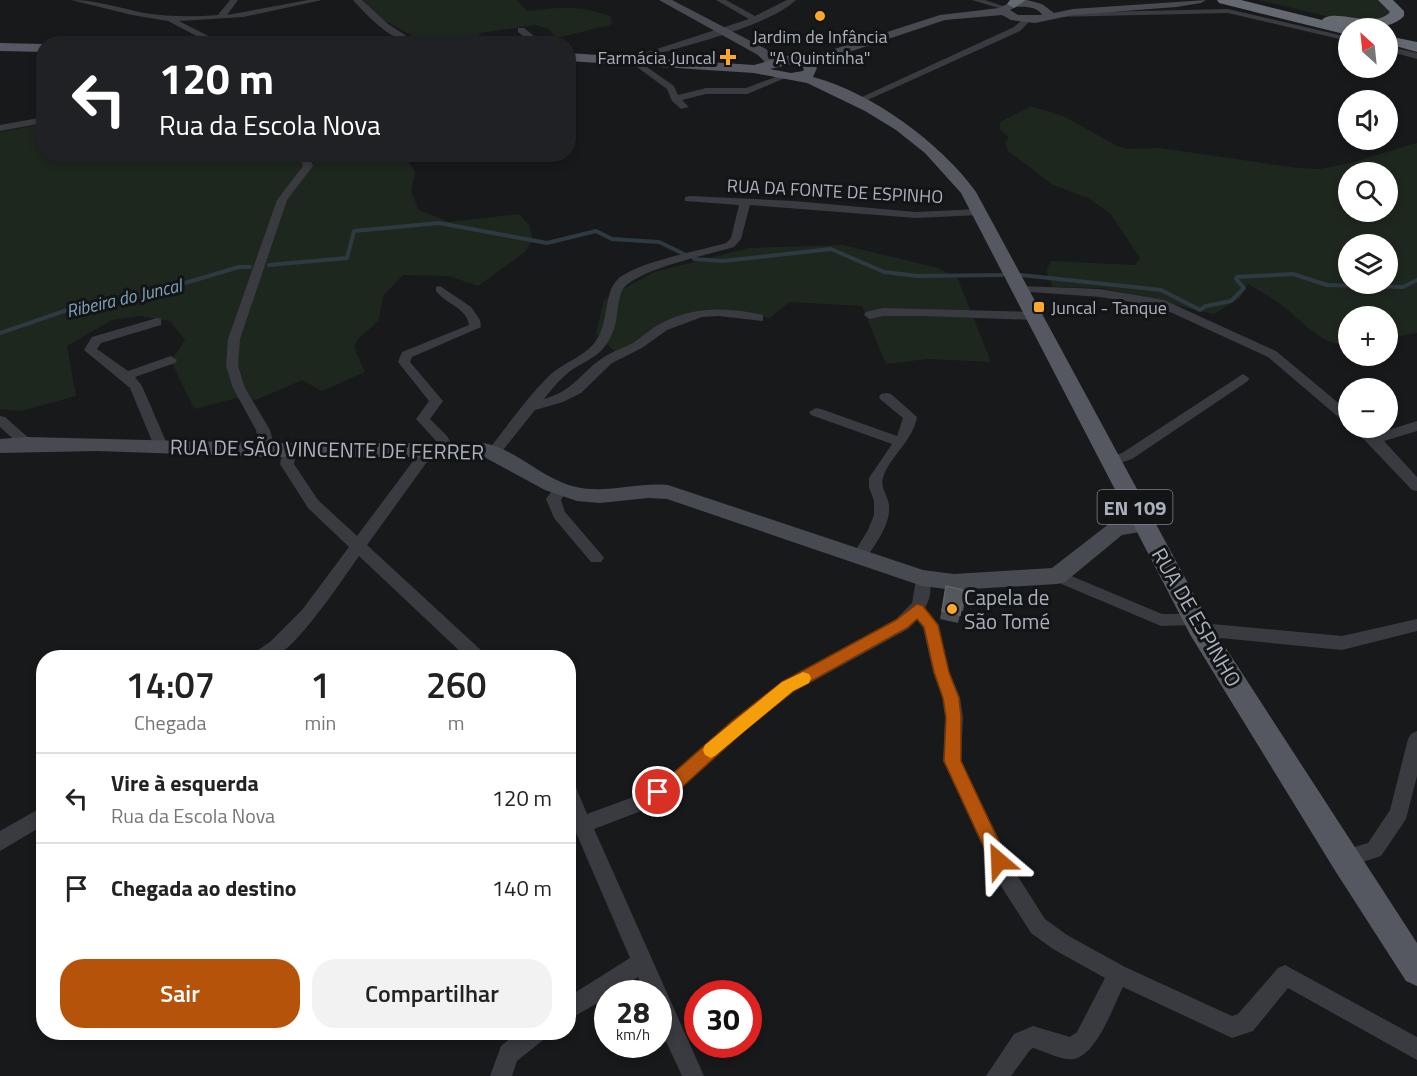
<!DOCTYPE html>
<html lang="pt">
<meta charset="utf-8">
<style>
body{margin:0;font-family:"Titillium Web",sans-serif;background:#f2f2f2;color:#222;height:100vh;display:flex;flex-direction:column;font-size:22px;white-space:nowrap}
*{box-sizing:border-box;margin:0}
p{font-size:20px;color:#767676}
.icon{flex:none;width:33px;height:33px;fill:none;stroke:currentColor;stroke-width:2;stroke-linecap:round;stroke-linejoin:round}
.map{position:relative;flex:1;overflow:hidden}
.side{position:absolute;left:36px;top:650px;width:540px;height:390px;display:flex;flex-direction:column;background:#fff;border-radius:24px;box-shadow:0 3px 9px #0003}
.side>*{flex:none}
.guide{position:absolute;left:36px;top:36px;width:540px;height:126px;border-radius:24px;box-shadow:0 3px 9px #0003;background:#202124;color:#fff;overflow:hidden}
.needle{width:39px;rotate:333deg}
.controls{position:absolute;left:1338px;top:18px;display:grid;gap:12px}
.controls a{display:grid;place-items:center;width:60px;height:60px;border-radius:50%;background:#fff;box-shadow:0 3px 9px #0003;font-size:30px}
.speed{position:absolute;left:594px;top:980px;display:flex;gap:12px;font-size:30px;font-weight:700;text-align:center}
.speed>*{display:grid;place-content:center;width:78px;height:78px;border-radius:50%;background:#fff;box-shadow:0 3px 9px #0003;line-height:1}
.speed small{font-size:15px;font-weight:400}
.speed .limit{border:9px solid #d22;background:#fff;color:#111}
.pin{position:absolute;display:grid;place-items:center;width:51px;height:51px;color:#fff;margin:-26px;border:3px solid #fff;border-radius:50%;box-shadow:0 2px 6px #0007}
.me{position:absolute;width:66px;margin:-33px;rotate:334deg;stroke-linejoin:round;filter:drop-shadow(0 0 4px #0008)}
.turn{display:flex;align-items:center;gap:21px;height:126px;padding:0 24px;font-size:27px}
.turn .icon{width:78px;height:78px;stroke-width:2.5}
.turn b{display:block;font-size:42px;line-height:51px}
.eta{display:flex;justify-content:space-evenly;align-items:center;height:102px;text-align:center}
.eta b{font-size:36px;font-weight:600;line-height:42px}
.button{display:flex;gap:12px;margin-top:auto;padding:12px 24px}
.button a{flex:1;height:69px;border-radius:24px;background:#b45309;color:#fff;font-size:24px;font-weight:600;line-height:69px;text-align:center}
.button a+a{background:#f2f2f2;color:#222}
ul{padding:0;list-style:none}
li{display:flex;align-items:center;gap:18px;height:90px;padding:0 24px;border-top:2px solid #e0e0e0}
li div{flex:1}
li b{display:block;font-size:22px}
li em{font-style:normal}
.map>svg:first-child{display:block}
</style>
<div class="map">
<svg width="1417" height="1076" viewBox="0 0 1417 1076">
<rect width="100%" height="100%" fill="#18191b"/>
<path fill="#1e271e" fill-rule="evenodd" d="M 363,0 L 517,0 L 527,11 C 565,8 572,4 610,16 L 612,22 L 610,25 L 556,38 L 549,29 L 535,25 L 480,33 L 475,43 L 425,43 L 378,17 Z
M 1258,0 L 1379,0 L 1391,12 L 1383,20 L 1343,20 Z
M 1031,106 L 1065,117 L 1117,146 L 1129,149 L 1160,148 L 1297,168 L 1320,169 L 1350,163 L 1417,143 L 1417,333 L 1388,338 L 1388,316 L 1348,316 L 1348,344 C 1324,348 1301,320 1284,307 C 1273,298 1260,291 1248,284 L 1240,298 L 1214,314 L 1102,288 L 1053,287 L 1046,271 L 1051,261 L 1135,265 L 1140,258 L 1110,213 L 1088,198 L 1053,185 L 1008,151 L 1005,143 L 1009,137 L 1000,130 L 1000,122 ZM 1348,172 L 1388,172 L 1388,212 L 1348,212 ZM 1348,244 L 1388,244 L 1388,284 L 1348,284 Z
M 43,124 L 44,154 L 404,155 L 415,172 L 411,192 L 419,210 L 449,222 L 519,214 L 529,225 L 533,240 L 525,252 L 478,286 L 449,276 L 403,275 L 384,295 L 378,321 L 358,339 L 354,347 L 365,372 L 322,391 L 302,380 L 256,400 L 237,398 L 194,409 L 171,361 L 185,340 L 170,321 L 140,316 L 112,320 L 67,346 L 76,396 L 21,411 L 0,409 L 0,132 Z
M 843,245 L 938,268 L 958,279 L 991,362 L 927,359 L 886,364 L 862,306 L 789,302 L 770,318 C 747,315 718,306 694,314 C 668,322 644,343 622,359 L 596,333 L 604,300 L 654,272 L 749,248 Z"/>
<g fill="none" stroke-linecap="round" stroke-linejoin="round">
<path stroke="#2d3a41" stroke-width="4" d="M 694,259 L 723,261 L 831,249 L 884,272 L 918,276 L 1002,275
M 269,265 L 347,258 L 354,231 L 439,223 L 547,243 L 596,231 L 612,239 L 659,242 L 686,255
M 1021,275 L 1161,290 L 1200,310 L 1206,306 L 1231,301 L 1244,288 L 1236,279 L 1237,277 L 1293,274 L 1327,285 L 1403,287 L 1417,280
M 0,333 L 79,306 L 141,296 L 239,267 L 250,267"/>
<path fill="#393b41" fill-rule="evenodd" d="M 71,0 C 96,0 120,8 144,13 C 169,17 194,17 218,15 L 230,0 L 238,0 L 227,15 L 308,0 L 322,0 L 243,17 L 179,21 L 224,44 L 212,44 L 168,21 L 132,15 Z
M 353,0 L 362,0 L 388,24 L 419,44 C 394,44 369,18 353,0 Z
M 716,0 L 726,0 L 755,16 L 787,0 L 796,0 C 766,28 678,47 637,60 L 674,86 L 678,95 L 706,88 L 746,88 L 781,75 L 788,77 L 747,94 L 706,94 L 682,100 L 689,107 L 681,109 L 672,101 L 667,89 L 626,59 L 749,19 Z
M 972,0 L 985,0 L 1009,8 L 1005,10 Z
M 1228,9 L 1348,37 L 1348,41 L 1228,13 L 1054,17 L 1050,15 L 1054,13 Z
M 1024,18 L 1031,20 L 1020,31 L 861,103 L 853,101 L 1014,27 Z
M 518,28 L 524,28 L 544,44 L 534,44 L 518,32 Z
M 1388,46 L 1417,53 L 1417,59 L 1388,51 Z
M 44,117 L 44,123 L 0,131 L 0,125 Z
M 298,154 L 308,154 L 313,166 L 287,200 L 240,339 L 238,366 L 245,388 L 270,430 L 275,450 L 268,455 L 261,450 L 256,430 L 233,388 L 226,366 L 228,339 L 277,200 L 303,166 Z
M 689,196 L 794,201 L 916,212 L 979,209 L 984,212 L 979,215 L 916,218 L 750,205 L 741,239 L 734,247 C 712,254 627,271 621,293 C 615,312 620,324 606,345 C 596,359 582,362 569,372 C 559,380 552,389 544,399 C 575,390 580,373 604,357 C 613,351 624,348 633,343 C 642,337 650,329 660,324 C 693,306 728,307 763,315 L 763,321 L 718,316 L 702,317 L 667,330 L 642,348 L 612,363 L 581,393 L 563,402 L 535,410 L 499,455 L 489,455 L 487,452 L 489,449 C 508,425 526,399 547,378 C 561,363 583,358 595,342 C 610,322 603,293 618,279 C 637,262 699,251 726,243 L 731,238 L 739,205 L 685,201 L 685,197 Z
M 440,286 L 471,307 L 480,320 L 481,327 L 412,357 L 410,362 L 443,401 L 430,419 L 447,436 L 455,450 L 448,455 L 443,453 L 437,442 L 416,419 L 429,401 L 398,362 L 402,352 L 469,325 C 467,308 446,304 436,291 L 436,287 Z
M 1020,286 L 1100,289 L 1164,300 L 1276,351 L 1348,411 L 1348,422 L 1343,421 L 1268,357 L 1157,306 L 1100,297 L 1016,291 L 1016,287 Z
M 883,308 L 1033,312 L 1039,316 L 1033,320 L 926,316 L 883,316 L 870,319 L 864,315 L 866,312 Z
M 157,318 L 161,319 L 161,325 L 101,343 L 97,349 L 128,371 L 171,356 L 177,360 L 175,363 L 135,377 L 142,386 L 168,446 L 161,451 L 154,446 L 130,388 L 84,350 L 92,337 Z
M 1243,374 L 1249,378 L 1248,381 L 1132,459 L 1111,466 L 1106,464 L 1104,461 L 1106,458 L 1122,453 Z
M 886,393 L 891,394 L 917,417 C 912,443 890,455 883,478 C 880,488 888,496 889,505 C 891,525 875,544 865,560 L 855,560 L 852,556 L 868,530 L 874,515 L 874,501 L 869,487 L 869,478 L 892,444 L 811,415 L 809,412 L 816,408 L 821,409 L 897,436 L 903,418 L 881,400 L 879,397 L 881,394 Z
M 0,416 L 5,417 L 32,441 L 34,444 L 32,447 L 22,447 L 0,427 Z
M 1417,421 L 1417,431 L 1384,441 L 1417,477 L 1417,491 L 1412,490 L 1353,428 L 1368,428 L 1376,434 Z
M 290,445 L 297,450 L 294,464 L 318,500 L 357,536 L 422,449 L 432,449 L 434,452 L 432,455 L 367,545 L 483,652 L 485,657 L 466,657 L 359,556 C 343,579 299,645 276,656 C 270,659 260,657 253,657 L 255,652 L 270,642 L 302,610 L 349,547 L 308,508 L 280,464 L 283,450 Z
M 561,484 L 568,489 L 561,500 L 565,512 L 601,554 L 604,558 L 601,562 L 591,562 L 554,518 L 546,499 L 556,485 Z
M 1057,570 L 1162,614 L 1201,614 L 1203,619 L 1201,623 L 1342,636 L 1417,619 L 1417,631 L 1342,650 L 1200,636 L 1194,634 L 1192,629 L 1194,625 L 1161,626 L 1052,580 L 1049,576 L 1052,572 Z
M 922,572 L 927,574 C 933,584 931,598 925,608 L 939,625 L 949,672 L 960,697 L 963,717 L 961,761 L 1015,872 L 1045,919 L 1067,935 L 1125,967 L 1232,1016 L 1238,1014 L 1278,968 L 1285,965 L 1417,1037 L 1417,1060 L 1288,988 L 1253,1031 L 1232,1038 L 1123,987 C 1113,1007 1097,1054 1074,1059 C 1063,1061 1044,1051 1033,1048 L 1030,1050 L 1011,1076 L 986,1076 L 1014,1034 L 1033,1026 L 1070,1037 L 1077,1032 L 1105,978 L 1053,949 L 1031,933 L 1001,886 L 943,761 L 945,717 L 942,697 L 933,672 L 923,628 L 917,620 L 908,629 L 794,692 L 744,731 L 681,788 L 649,808 L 594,829 L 704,1076 L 682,1076 L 658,1024 L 658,993 L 645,993 L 638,977 L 614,993 L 608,993 L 608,997 L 568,1020 L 568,997 L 630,958 L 568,814 L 568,783 L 575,785 L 587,814 L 636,796 L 669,776 L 732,721 L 782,682 L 896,619 L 912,603 L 917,574 Z
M 1417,731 L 1417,776 L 1406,819 L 1381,856 L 1344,868 L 1337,866 L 1334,859 L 1337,852 L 1368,843 L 1390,810 L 1408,739 L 1411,734 Z
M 44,806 L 44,825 L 0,851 L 0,831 Z
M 518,1032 L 546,1032 L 543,1040 L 517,1061 L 512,1076 L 490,1076 L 501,1046 Z"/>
<path fill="#474a51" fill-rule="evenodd" d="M 659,0 L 672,0 L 766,49 L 779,63 L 777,66 L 769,66 L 758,55 Z
M 1027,0 L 1042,4 L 1054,13 L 1073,9 L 1206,0 L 1201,3 L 1176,7 L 1073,15 L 1035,23 L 1011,20 L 1002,15 L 945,20 L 831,58 L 796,64 L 790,60 L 796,56 L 825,52 L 940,15 L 999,8 L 1011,2 ZM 1016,7 C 1026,6 1038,7 1042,15 L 1018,15 L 1010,10 Z
M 27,437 L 268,443 L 484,443 C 518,450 542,479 576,487 C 606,494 637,482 668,485 L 923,570 L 954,574 L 1052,568 L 1110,523 L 1145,517 L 1152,520 L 1155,525 L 1152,530 L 1122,535 L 1065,582 L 1057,584 L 954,590 L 922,586 L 667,499 L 648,498 L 600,503 L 577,501 L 545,490 L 484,457 L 268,457 L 97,451 L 0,453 L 0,439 Z"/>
<path fill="#555860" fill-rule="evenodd" d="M 0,43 L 44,44 L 44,52 L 0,51 Z
M 568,53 L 754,65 L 791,55 L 810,60 L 817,68 L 813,77 C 871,92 941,143 976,192 L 1209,622 L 1417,943 L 1417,986 L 1406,981 L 1334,869 L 1191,636 L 961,193 L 925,153 L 896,130 L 865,111 L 807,83 L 754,73 L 568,61 ZM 796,63 L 804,69 L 803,71 L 791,73 L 770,69 Z"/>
<path fill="#656972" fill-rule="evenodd" d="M 1010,0 L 1026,0 L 1014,8 L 1007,4 Z
M 1217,0 L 1241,0 L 1322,20 C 1333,7 1374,30 1390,12 L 1378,0 L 1393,0 L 1404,11 L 1404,16 C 1392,29 1367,29 1350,27 L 1354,28 L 1348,28 L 1348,35 L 1219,3 Z
M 1388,36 L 1417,42 L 1417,52 L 1388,44 Z"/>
</g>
<path fill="#494c50" d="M 946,586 L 965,603 L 963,611 L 961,611 L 958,623 L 940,619 Z"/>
<path fill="#54575c" stroke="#61656b" stroke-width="1.5" d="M 946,586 L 967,591 L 965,603 L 962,603 L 960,615 L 942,611 Z"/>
<path fill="#b45309" stroke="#753606" stroke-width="1.5" d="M 917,604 L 923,606 L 938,625 L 949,672 L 959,698 L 961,717 L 961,761 L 1008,861 L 1005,867 L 999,869 L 993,867 L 944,761 L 946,717 L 943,698 L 934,672 L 924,627 L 917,619 L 907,628 L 793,691 L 744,731 L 681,788 L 658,800 L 652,798 L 650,792 L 652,787 L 669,777 L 732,721 L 782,682 L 896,620 Z"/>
<path fill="#f59e0b" d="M 803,672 L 809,674 L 811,678 L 809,683 L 793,691 L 716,755 L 711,758 L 705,755 L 703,750 L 705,745 L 782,682 Z"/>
<g fill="#ffa72d" stroke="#131416" stroke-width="2">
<circle cx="820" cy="16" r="6"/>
<path d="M725 48h6v6h6v6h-6v6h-6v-6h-6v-6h6z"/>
<rect x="1033" y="301" width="12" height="12" rx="3"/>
<circle cx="952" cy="609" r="6"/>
</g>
<g text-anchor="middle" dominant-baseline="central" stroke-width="6" stroke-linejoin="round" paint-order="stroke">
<g font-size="18" fill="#aab1bc" stroke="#131416">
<text x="820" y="36">Jardim de Infância<tspan x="820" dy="21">"A Quintinha"</tspan></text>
<text x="716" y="57" text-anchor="end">Farmácia Juncal</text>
<text x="1051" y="307" text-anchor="start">Juncal - Tanque</text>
</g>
<g font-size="18" fill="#aab1bc" stroke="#131416">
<text transform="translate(835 191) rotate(3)">RUA DA FONTE DE ESPINHO</text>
</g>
<g font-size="18" font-style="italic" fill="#7ea3ba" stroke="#131416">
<text transform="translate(124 298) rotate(-13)">Ribeira do Juncal</text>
</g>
<rect fill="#131416" stroke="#7d828a" stroke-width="1.5" x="1097.5" y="490" width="75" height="34" rx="4.5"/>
<g font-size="20" font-weight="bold" fill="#aab1bc">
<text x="1135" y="507">EN 109</text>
</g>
<g font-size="21" fill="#aab1bc" stroke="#131416">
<text transform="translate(327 449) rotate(1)">RUA DE SÃO VINCENTE DE FERRER</text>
<text transform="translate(1197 617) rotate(60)">RUA DE ESPINHO</text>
</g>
<g font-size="21" fill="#aab1bc" stroke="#131416" text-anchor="start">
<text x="964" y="597">Capela de<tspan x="964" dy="24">São Tomé</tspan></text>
</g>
</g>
</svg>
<div class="controls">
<a><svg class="needle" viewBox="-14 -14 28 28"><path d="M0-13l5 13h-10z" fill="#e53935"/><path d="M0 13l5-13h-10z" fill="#767676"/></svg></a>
<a><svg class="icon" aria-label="sound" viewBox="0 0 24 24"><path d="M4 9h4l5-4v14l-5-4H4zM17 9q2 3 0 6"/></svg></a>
<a><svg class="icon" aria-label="search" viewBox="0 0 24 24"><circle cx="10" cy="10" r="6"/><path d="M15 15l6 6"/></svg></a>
<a><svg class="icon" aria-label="layers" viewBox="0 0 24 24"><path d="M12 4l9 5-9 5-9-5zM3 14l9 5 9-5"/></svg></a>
<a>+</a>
<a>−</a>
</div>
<div class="speed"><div>28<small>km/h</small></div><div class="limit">30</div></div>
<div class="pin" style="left:658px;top:792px;background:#d93025"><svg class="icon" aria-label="arrive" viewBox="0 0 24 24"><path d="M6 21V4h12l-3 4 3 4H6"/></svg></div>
<svg class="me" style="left:999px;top:861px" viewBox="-20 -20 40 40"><path d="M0-17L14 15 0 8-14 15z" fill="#b45309" stroke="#fff" stroke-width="4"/></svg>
<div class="guide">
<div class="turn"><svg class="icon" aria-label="left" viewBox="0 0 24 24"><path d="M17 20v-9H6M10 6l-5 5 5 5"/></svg><div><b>120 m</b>Rua da Escola Nova</div></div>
</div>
<section class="side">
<div class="eta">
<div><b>14:07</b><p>Chegada</p></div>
<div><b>1</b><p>min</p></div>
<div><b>260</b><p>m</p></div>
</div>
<ul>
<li><svg class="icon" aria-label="left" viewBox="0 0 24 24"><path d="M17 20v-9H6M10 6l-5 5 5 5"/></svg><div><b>Vire à esquerda</b><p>Rua da Escola Nova</p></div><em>120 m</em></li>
<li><svg class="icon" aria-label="arrive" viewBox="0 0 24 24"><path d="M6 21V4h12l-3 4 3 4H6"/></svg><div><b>Chegada ao destino</b></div><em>140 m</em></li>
</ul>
<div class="button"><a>Sair</a><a>Compartilhar</a></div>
</section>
</div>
